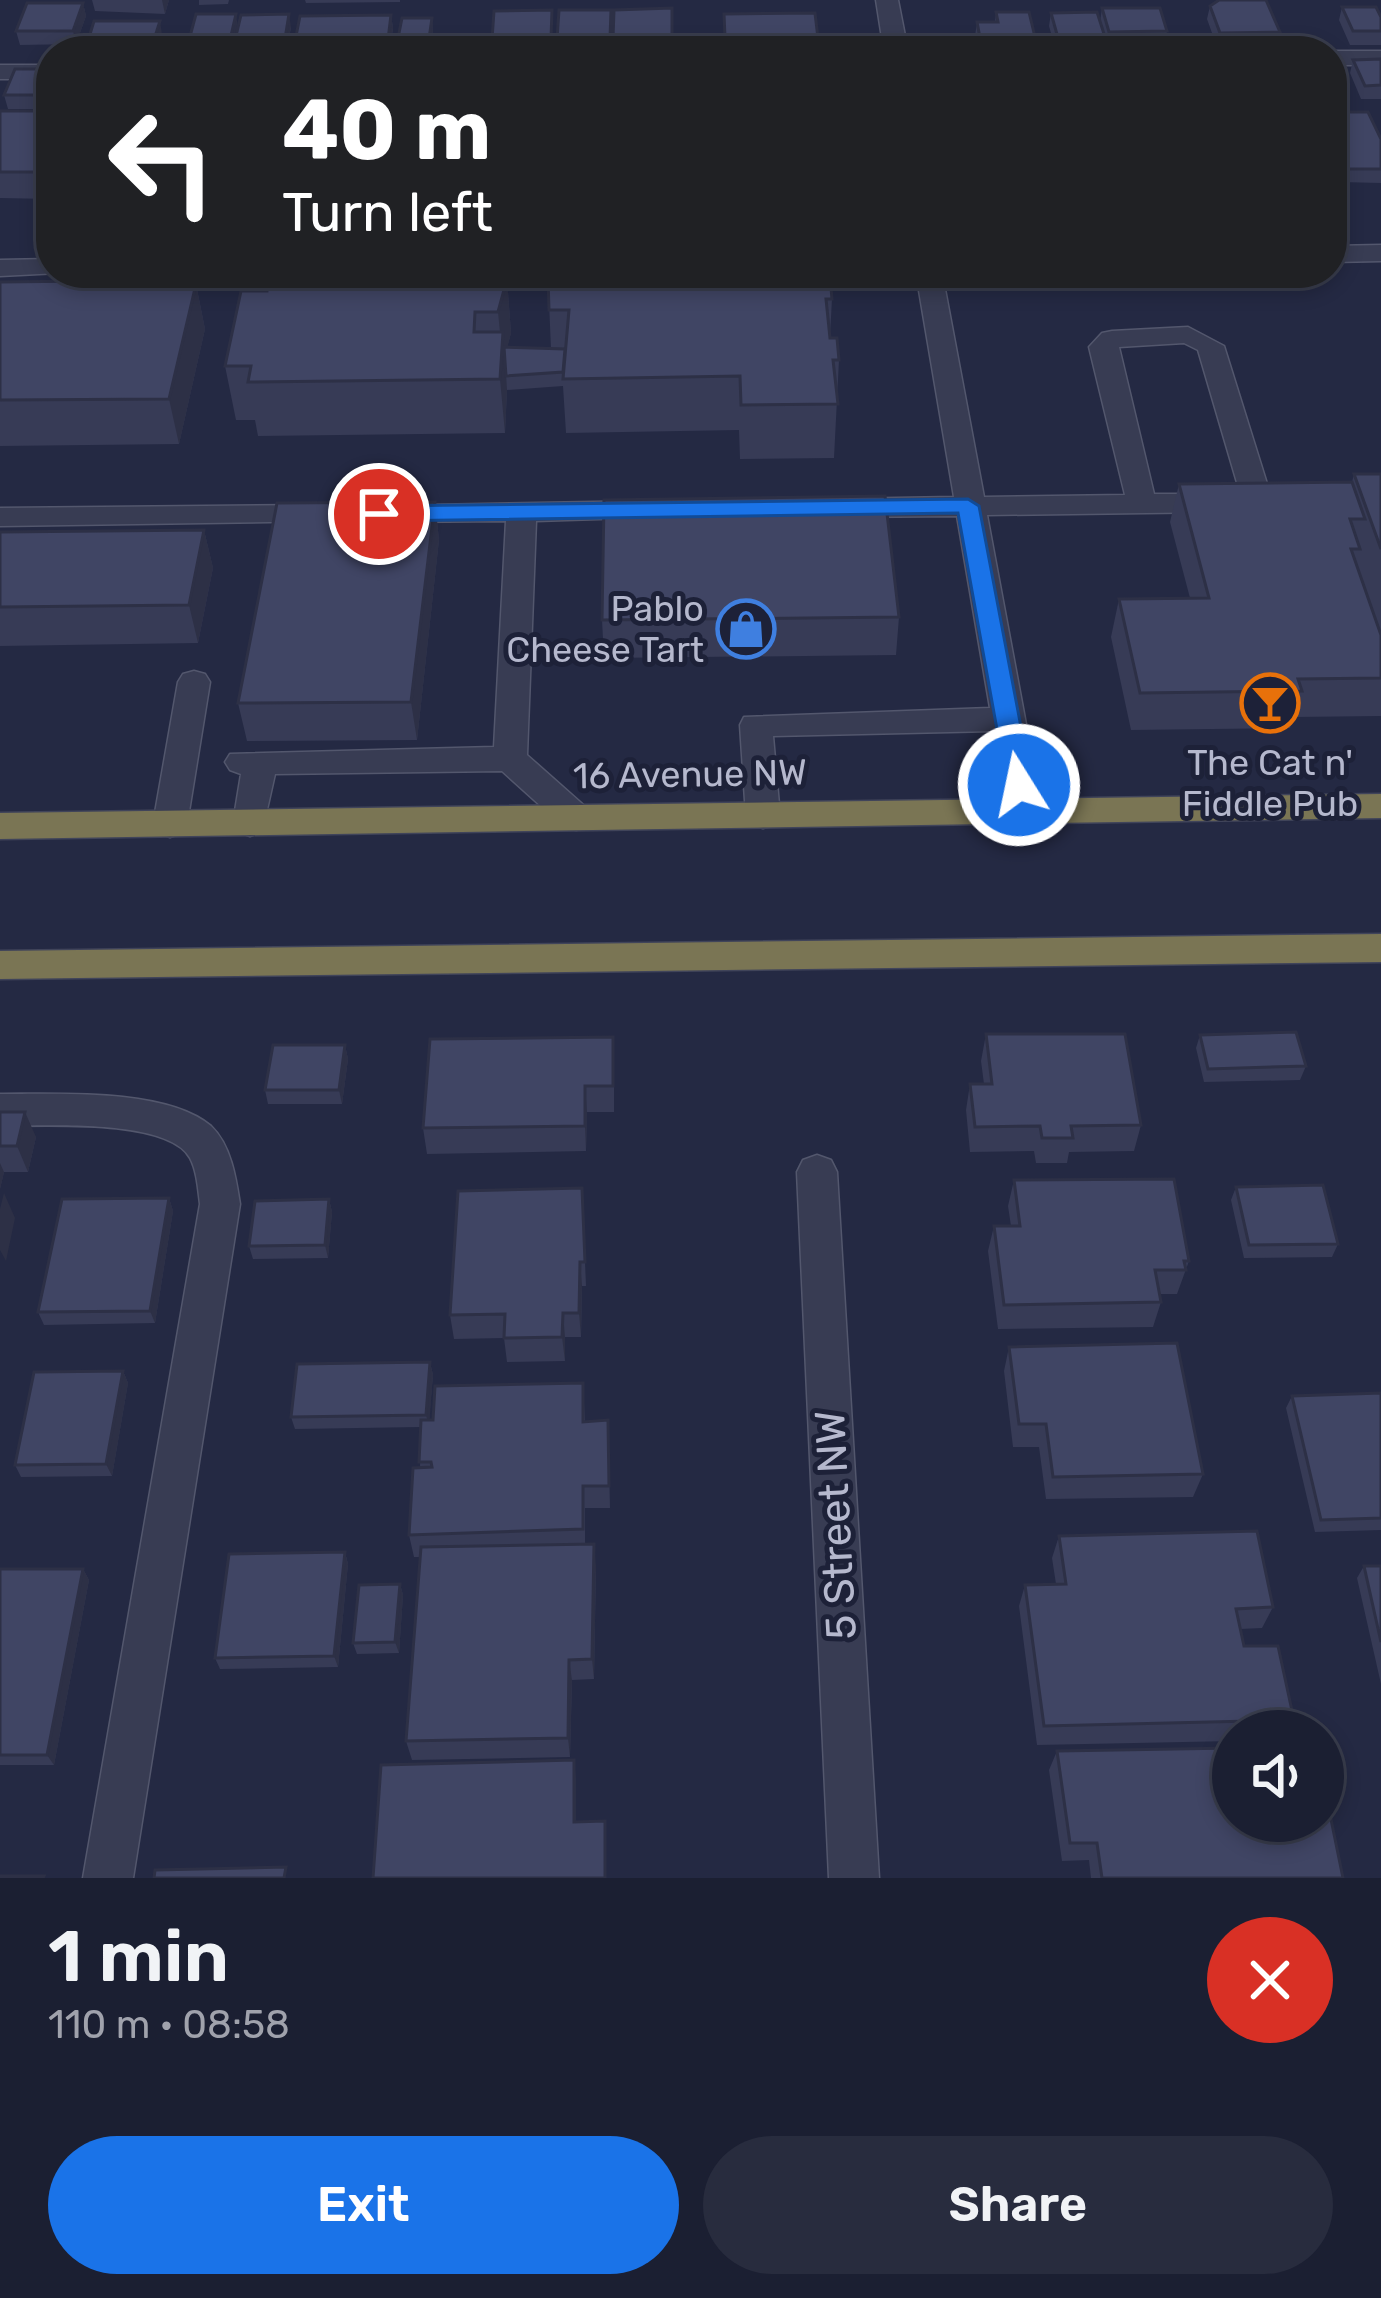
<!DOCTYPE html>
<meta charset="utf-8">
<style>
body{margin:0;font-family:Rubik,sans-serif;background:#282c3e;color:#f1f3f6;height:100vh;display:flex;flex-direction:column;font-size:45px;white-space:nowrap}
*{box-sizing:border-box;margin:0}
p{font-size:39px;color:#a0a2ac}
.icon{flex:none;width:66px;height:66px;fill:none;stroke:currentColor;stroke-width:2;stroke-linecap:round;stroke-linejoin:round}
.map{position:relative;height:1878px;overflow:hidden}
.side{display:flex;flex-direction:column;background:#1b1f32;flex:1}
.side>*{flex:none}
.top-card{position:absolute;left:36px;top:36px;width:1311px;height:252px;border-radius:48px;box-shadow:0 6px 18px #0003,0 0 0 3px #393d4d;background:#202124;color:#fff;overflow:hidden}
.tools{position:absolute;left:1212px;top:1710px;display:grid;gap:24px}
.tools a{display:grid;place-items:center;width:132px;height:132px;border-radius:50%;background:#1b1f32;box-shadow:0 6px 18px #0003,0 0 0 3px #393d4d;font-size:60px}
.pin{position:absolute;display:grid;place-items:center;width:102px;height:102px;color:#fff;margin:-51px;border:6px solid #fff;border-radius:50%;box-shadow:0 3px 12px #0007}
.me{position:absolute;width:132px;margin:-66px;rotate:350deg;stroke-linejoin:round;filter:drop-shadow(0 0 9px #0008)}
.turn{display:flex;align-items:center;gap:42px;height:252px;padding:0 48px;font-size:54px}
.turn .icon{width:156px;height:156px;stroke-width:2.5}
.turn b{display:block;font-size:84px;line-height:102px}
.round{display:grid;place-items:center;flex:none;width:126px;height:126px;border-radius:63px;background:#282c3e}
.head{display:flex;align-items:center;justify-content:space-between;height:204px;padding:0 48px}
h1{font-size:72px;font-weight:600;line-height:90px}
.action{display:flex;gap:24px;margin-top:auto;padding:24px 48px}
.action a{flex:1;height:138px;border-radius:72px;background:#1a73e8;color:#fff;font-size:48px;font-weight:600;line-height:138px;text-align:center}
.action a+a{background:#282c3e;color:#f1f3f6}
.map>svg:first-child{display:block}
</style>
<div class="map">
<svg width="1381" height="1878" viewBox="0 0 1381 1878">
<rect width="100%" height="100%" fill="#242943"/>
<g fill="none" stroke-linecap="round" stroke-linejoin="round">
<defs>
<path id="minor" d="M 876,0 L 898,0 L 908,51 L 884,51 Z
M 1332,51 L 1381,51 L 1381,65 L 1332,65 Z
M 0,65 L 51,65 L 51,79 L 0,79 Z
M 1381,245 L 1381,261 L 1332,262 L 1332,246 Z
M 51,259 L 51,273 L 59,273 L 0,276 L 0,260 Z
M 916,273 L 942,273 L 984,497 L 1125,495 L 1089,347 L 1102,333 L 1112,331 L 1188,327 L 1224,346 L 1273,503 L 1258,512 L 1243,503 L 1198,350 L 1184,343 L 1119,347 L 1154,494 L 1220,494 L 1235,503 L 1220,512 L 987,515 L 1042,810 L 1037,819 L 1025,822 L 1013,819 L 1008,810 L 994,731 L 773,736 L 780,816 L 775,825 L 763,828 L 751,825 L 746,816 L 740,725 L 744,717 L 990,708 L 957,516 L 838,517 L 823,508 L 838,499 L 954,497 Z
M 650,501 L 661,503 L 665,510 L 661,517 L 536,521 L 527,755 L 588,809 L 593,818 L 588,827 L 576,830 L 564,827 L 502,771 L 275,774 L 262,832 L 250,836 L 238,832 L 233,823 L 241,774 L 230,770 L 225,762 L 230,754 L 494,747 L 506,521 L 388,522 L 373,513 L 377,506 Z
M 320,505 L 335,514 L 331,521 L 0,526 L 0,508 Z
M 194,671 L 205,674 L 210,682 L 187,824 L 182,833 L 170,837 L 158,833 L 153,824 L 178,682 L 183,674 Z
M 0,1094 C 55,1094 167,1088 211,1126 C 231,1145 236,1178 240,1204 L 133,1878 L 83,1878 L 200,1204 C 198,1189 197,1171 190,1158 C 168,1118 41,1126 0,1126 Z
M 817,1155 L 831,1160 L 837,1172 L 879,1878 L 829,1878 L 797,1172 L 803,1160 Z"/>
<path id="highway" d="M 1381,794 L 1381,818 L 0,839 L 0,813 Z
M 1381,934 L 1381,962 L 0,979 L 0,951 Z"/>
</defs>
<use href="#minor" stroke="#53576d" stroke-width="3"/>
<use href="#highway" stroke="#40445a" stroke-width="3"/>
<use href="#minor" fill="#383c53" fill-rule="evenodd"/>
<use href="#highway" fill="#7a7554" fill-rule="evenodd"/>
</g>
<path fill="#373b56" d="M 92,0 L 169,0 L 165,14 L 95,11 Z
M 199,0 L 229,0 L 228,4 L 199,5 Z
M 305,0 L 400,0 L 400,2 L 306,3 Z
M 83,3 L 86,16 L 76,44 L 20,45 L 16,31 Z
M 1210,6 L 1280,32 L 1277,46 L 1217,47 L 1207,19 Z
M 1342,7 L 1381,17 L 1381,45 L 1350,45 L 1339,20 Z
M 672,8 L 672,51 L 613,51 L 614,10 Z
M 1102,8 L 1167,31 L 1165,45 L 1107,45 L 1100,22 Z
M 552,10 L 552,51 L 493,51 L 492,39 Z
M 611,10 L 611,51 L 558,51 L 557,39 Z
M 996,12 L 1035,37 L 1033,51 L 978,51 L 975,36 L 977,22 L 995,22 Z
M 1051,13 L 1105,37 L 1102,51 L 1056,51 L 1049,26 Z
M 236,14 L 232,51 L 191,51 L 189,40 Z
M 724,14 L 818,38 L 817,51 L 725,51 Z
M 391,15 L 393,28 L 390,51 L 297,51 L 295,41 Z
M 432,18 L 433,31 L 430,51 L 400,51 L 398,38 Z
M 291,27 L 287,51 L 237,51 L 235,40 Z
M 162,34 L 157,51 L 86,51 L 86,47 Z
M 1381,59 L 1381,99 L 1361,99 L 1350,73 L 1353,60 Z
M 1332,60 L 1345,86 L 1341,100 L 1332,100 Z
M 51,69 L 51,109 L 8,109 L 4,95 Z
M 0,111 L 51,111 L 51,199 L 0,198 Z
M 1338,112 L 1381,139 L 1381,183 L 1340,182 L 1338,189 L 1332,189 L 1332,123 L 1336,123 Z
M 507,279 L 511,333 L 507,347 L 551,349 L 548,279 L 832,299 L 830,336 L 839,360 L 834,458 L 740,459 L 739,430 L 566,433 L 563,386 L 507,390 L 505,433 L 258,436 L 255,420 L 236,420 L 225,366 Z
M 172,280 L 173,284 L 196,284 L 205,329 L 179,444 L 0,446 L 0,282 Z
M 1354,474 L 1381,474 L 1381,716 L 1294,717 L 1290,728 L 1131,730 L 1111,637 L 1119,599 L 1190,598 L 1170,522 L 1179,484 L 1352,482 Z
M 435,502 L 439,540 L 417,740 L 247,741 L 238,703 Z
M 204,530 L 213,568 L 198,643 L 0,646 L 0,532 Z
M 899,617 L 896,655 L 604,658 L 602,620 Z
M 986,1034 L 1141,1125 L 1134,1151 L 1069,1152 L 1067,1163 L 1036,1163 L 1034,1151 L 970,1152 L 966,1110 L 970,1084 L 984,1084 L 981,1061 Z
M 1200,1035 L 1306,1066 L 1300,1080 L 1204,1082 L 1196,1048 Z
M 345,1045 L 348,1059 L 342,1104 L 268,1104 L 265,1090 Z
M 614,1063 L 614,1112 L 587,1112 L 586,1151 L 427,1154 L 423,1128 Z
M 0,1112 L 36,1137 L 28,1172 L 4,1172 L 0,1189 Z
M 1014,1180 L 1189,1261 L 1177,1294 L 1160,1294 L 1161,1302 L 1153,1327 L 998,1329 L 988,1251 L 994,1226 L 1011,1226 L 1008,1206 Z
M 1236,1187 L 1338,1244 L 1332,1257 L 1244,1258 L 1231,1200 Z
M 582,1188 L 586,1286 L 582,1286 L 581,1337 L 565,1337 L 565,1361 L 507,1362 L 504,1338 L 454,1339 L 450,1315 Z
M 169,1198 L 173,1211 L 155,1323 L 44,1325 L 38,1312 Z
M 329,1199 L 332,1212 L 328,1258 L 253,1259 L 249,1246 Z
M 1009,1347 L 1203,1474 L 1193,1497 L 1046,1499 L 1039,1447 L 1013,1447 L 1004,1371 Z
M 430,1362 L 433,1375 L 429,1420 L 583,1383 L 585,1422 L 608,1420 L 610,1508 L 585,1508 L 585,1544 L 596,1566 L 594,1679 L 572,1680 L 570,1757 L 412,1760 L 406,1741 L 420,1557 L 414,1557 L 409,1535 L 420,1467 L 421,1427 L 295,1429 L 291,1417 Z
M 123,1371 L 128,1383 L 112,1476 L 21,1477 L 15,1465 Z
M 1381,1393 L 1381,1530 L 1315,1532 L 1286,1408 L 1292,1396 Z
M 1059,1536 L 1273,1607 L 1262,1628 L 1240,1629 L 1244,1646 L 1294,1720 L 1287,1731 L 1233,1731 L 1233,1741 L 1037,1745 L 1019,1606 L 1025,1585 L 1056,1584 L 1052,1558 Z
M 345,1552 L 348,1564 L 338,1667 L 220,1669 L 215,1658 Z
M 1364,1566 L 1381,1566 L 1381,1684 L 1357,1578 Z
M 0,1569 L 83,1569 L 89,1580 L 54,1765 L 0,1765 Z
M 400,1584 L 403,1595 L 399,1653 L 357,1654 L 353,1643 Z
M 1057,1751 L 1343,1878 L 1091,1878 L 1089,1860 L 1062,1861 L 1049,1770 Z"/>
<path fill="#2d3046" d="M 162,0 L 169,0 L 165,14 Z
M 83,3 L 86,16 L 76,44 L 73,31 Z
M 236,14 L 238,27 L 231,51 L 230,40 Z
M 289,14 L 291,27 L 286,51 L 285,39 Z
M 391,15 L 393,28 L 389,51 L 388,40 Z
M 432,18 L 433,31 L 430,51 L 429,39 Z
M 160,21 L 162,34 L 157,51 L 153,51 L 152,46 Z
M 507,279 L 511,333 L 505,357 L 507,390 L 505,433 L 500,379 L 502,353 L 498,312 Z
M 196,284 L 205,329 L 179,444 L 169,399 Z
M 435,502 L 439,540 L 417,740 L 411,702 Z
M 204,530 L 213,568 L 198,643 L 189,605 Z
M 345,1045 L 348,1059 L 342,1104 L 339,1090 Z
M 585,1086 L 587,1112 L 586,1151 L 585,1126 Z
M 25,1112 L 36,1137 L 28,1172 L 17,1146 Z
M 0,1163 L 4,1172 L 0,1189 Z
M 4,1193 L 15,1218 L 6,1261 L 0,1250 L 0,1209 Z
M 169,1198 L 173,1211 L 155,1323 L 150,1311 Z
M 329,1199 L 332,1212 L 328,1258 L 325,1245 Z
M 580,1262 L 582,1286 L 581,1337 L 579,1313 Z
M 563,1313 L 565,1337 L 565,1361 L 562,1337 Z
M 430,1362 L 433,1375 L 429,1427 L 426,1415 Z
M 123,1371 L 128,1383 L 112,1476 L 106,1464 Z
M 594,1544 L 596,1566 L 594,1679 L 592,1659 Z
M 345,1552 L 348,1564 L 338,1667 L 334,1656 Z
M 83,1569 L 89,1580 L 54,1765 L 47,1755 Z
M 400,1584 L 403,1595 L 399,1653 L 395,1642 Z
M 569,1660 L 572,1680 L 570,1757 L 568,1738 Z
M 574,1760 L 576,1778 L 576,1840 L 574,1822 Z"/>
<path fill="#404564" stroke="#2d3046" stroke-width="3" d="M 1219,0 L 1266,0 L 1280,32 L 1220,33 L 1210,6 Z
M 27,3 L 83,3 L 73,31 L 16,31 Z
M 1342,7 L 1376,7 L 1381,17 L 1381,31 L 1353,31 Z
M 672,8 L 672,38 L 613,37 L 614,10 Z
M 1102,8 L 1160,8 L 1167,31 L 1109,32 Z
M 552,10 L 551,39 L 492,39 L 494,11 Z
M 559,10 L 611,10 L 610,39 L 557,39 Z
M 996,12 L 1029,12 L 1035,37 L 980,38 L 977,22 L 998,22 Z
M 1097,12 L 1105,37 L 1058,38 L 1051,13 Z
M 815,13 L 818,38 L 725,38 L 724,14 Z
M 196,14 L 236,14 L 230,40 L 189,40 Z
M 289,14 L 285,39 L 235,40 L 241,15 Z
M 391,15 L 388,40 L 295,41 L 300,16 Z
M 402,18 L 432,18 L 429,39 L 398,38 Z
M 94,21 L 160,21 L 152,46 L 86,47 Z
M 1381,59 L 1381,85 L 1365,86 L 1353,60 Z
M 1332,60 L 1333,60 L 1345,86 L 1332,86 Z
M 15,69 L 51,69 L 51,95 L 4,95 Z
M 0,111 L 51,111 L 51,172 L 0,172 Z
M 1338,112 L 1368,112 L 1381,139 L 1381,169 L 1344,169 L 1345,163 L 1332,132 L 1332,123 L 1343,123 Z
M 1332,132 L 1345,163 L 1332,163 Z
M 830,276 L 832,299 L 826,299 L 830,338 L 837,338 L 839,360 L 833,360 L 838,404 L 741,405 L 740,376 L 563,379 L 569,310 L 549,310 L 548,279 Z
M 507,279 L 498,312 L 475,312 L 474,332 L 503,332 L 500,379 L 248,382 L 251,366 L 225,366 L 241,291 L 267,291 L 268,284 L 298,281 Z
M 172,280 L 171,284 L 196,284 L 169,399 L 0,400 L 0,282 Z
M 504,347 L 565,349 L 563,372 L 506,376 Z
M 1354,474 L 1381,474 L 1381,549 Z
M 1352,482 L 1365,519 L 1350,519 L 1360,549 L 1351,549 L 1381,635 L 1381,678 L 1298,679 L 1302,691 L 1140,693 L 1119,599 L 1209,598 L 1179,484 Z
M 885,496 L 899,617 L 602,620 L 604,500 Z
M 435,502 L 411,702 L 238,703 L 277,503 Z
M 204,530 L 189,605 L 0,607 L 0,532 Z
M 1296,1032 L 1306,1066 L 1208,1069 L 1200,1035 Z
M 986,1034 L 1125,1034 L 1141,1125 L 1071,1126 L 1073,1138 L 1042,1138 L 1040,1126 L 975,1127 L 970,1084 L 992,1084 Z
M 613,1037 L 613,1086 L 585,1086 L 585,1126 L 423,1128 L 430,1039 Z
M 273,1045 L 345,1045 L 339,1090 L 265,1090 Z
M 0,1112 L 25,1112 L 17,1146 L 0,1146 Z
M 1174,1179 L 1189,1261 L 1184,1261 L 1186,1270 L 1155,1270 L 1161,1302 L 1004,1305 L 994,1226 L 1020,1226 L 1014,1180 Z
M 1323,1185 L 1338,1244 L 1249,1245 L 1236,1187 Z
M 582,1188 L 585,1262 L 580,1262 L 579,1313 L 563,1313 L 562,1337 L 504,1338 L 505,1314 L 450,1315 L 458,1191 Z
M 169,1198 L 150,1311 L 38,1312 L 62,1199 Z
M 329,1199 L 325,1245 L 249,1246 L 255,1201 Z
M 1177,1343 L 1203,1474 L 1053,1477 L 1046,1424 L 1019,1424 L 1009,1347 Z
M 430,1362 L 426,1415 L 291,1417 L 297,1364 Z
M 123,1371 L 106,1464 L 15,1465 L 34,1372 Z
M 583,1383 L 583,1422 L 608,1420 L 609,1486 L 583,1486 L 583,1529 L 409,1535 L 413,1468 L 432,1467 L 431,1462 L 419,1462 L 421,1420 L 433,1420 L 435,1386 Z
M 1381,1393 L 1381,1518 L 1321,1520 L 1292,1396 Z
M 1257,1531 L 1273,1607 L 1236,1609 L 1244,1646 L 1278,1646 L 1294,1720 L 1044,1726 L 1025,1585 L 1066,1584 L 1059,1536 Z
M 594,1544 L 592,1659 L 569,1660 L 568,1738 L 406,1741 L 421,1547 Z
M 345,1552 L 334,1656 L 215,1658 L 229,1554 Z
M 1364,1566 L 1381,1566 L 1381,1642 Z
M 0,1569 L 83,1569 L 47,1755 L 0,1755 Z
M 400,1584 L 395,1642 L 353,1643 L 359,1585 Z
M 1233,1748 L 1233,1821 L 1323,1821 L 1323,1780 L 1343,1878 L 1102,1878 L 1097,1843 L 1070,1843 L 1057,1751 Z
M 574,1760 L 574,1822 L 605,1821 L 605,1878 L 373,1878 L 381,1765 Z
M 286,1867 L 284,1878 L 154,1878 L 155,1870 Z
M 0,1876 L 44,1876 L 43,1878 L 0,1878 Z"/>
<path fill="#1a73e8" stroke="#114b97" stroke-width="3" d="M 968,499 L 979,506 L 1032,785 L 1019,794 L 1007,785 L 958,513 L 379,521 L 368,514 L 379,506 Z"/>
<defs>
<symbol id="shop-ring" viewBox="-11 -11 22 22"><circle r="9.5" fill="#1d2138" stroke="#3f7fe0" stroke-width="1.5"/><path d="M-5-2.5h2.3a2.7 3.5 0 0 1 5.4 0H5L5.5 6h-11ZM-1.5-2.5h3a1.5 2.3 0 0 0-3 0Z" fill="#3f7fe0"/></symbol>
<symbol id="bar-ring" viewBox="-11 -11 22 22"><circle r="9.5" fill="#1d2138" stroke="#e8710a" stroke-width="1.5"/><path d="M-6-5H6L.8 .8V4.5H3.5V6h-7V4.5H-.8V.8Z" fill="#e8710a"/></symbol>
</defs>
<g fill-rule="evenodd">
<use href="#shop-ring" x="713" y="596" width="66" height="66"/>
<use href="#bar-ring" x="1237" y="670" width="66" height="66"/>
</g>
<g text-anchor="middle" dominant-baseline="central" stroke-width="10" stroke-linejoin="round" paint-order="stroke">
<g font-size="36" fill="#b5b8cd" stroke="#1d2138" text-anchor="end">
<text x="704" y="608">Pablo<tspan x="704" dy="41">Cheese Tart</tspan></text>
<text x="1270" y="762" text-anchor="middle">The Cat n'<tspan x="1270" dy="41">Fiddle Pub</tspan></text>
</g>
<g font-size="36" fill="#b5b8cd" stroke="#1d2138">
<text transform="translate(690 774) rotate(-1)">16 Avenue NW</text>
</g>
<g font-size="42" fill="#b5b8cd" stroke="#1d2138">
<text transform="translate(836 1525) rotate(-93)">5 Street NW</text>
</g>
</g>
</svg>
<div class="tools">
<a><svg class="icon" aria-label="sound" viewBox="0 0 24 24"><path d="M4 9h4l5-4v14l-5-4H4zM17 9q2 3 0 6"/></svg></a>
</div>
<div class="pin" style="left:379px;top:514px;background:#d93025"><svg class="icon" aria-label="arrive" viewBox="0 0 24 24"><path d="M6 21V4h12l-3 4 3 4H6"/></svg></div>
<svg class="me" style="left:1019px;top:785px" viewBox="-20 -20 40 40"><circle r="17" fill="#1a73e8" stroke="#fff" stroke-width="3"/><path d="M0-11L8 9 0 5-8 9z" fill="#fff"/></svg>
<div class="top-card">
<div class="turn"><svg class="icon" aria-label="left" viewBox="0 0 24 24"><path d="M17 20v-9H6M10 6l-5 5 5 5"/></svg><div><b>40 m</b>Turn left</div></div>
</div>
</div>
<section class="side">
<div class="head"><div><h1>1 min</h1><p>110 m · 08:58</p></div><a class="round" style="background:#d93025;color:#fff"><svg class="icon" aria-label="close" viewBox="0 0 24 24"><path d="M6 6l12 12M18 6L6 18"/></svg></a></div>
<div class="action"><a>Exit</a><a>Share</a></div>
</section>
